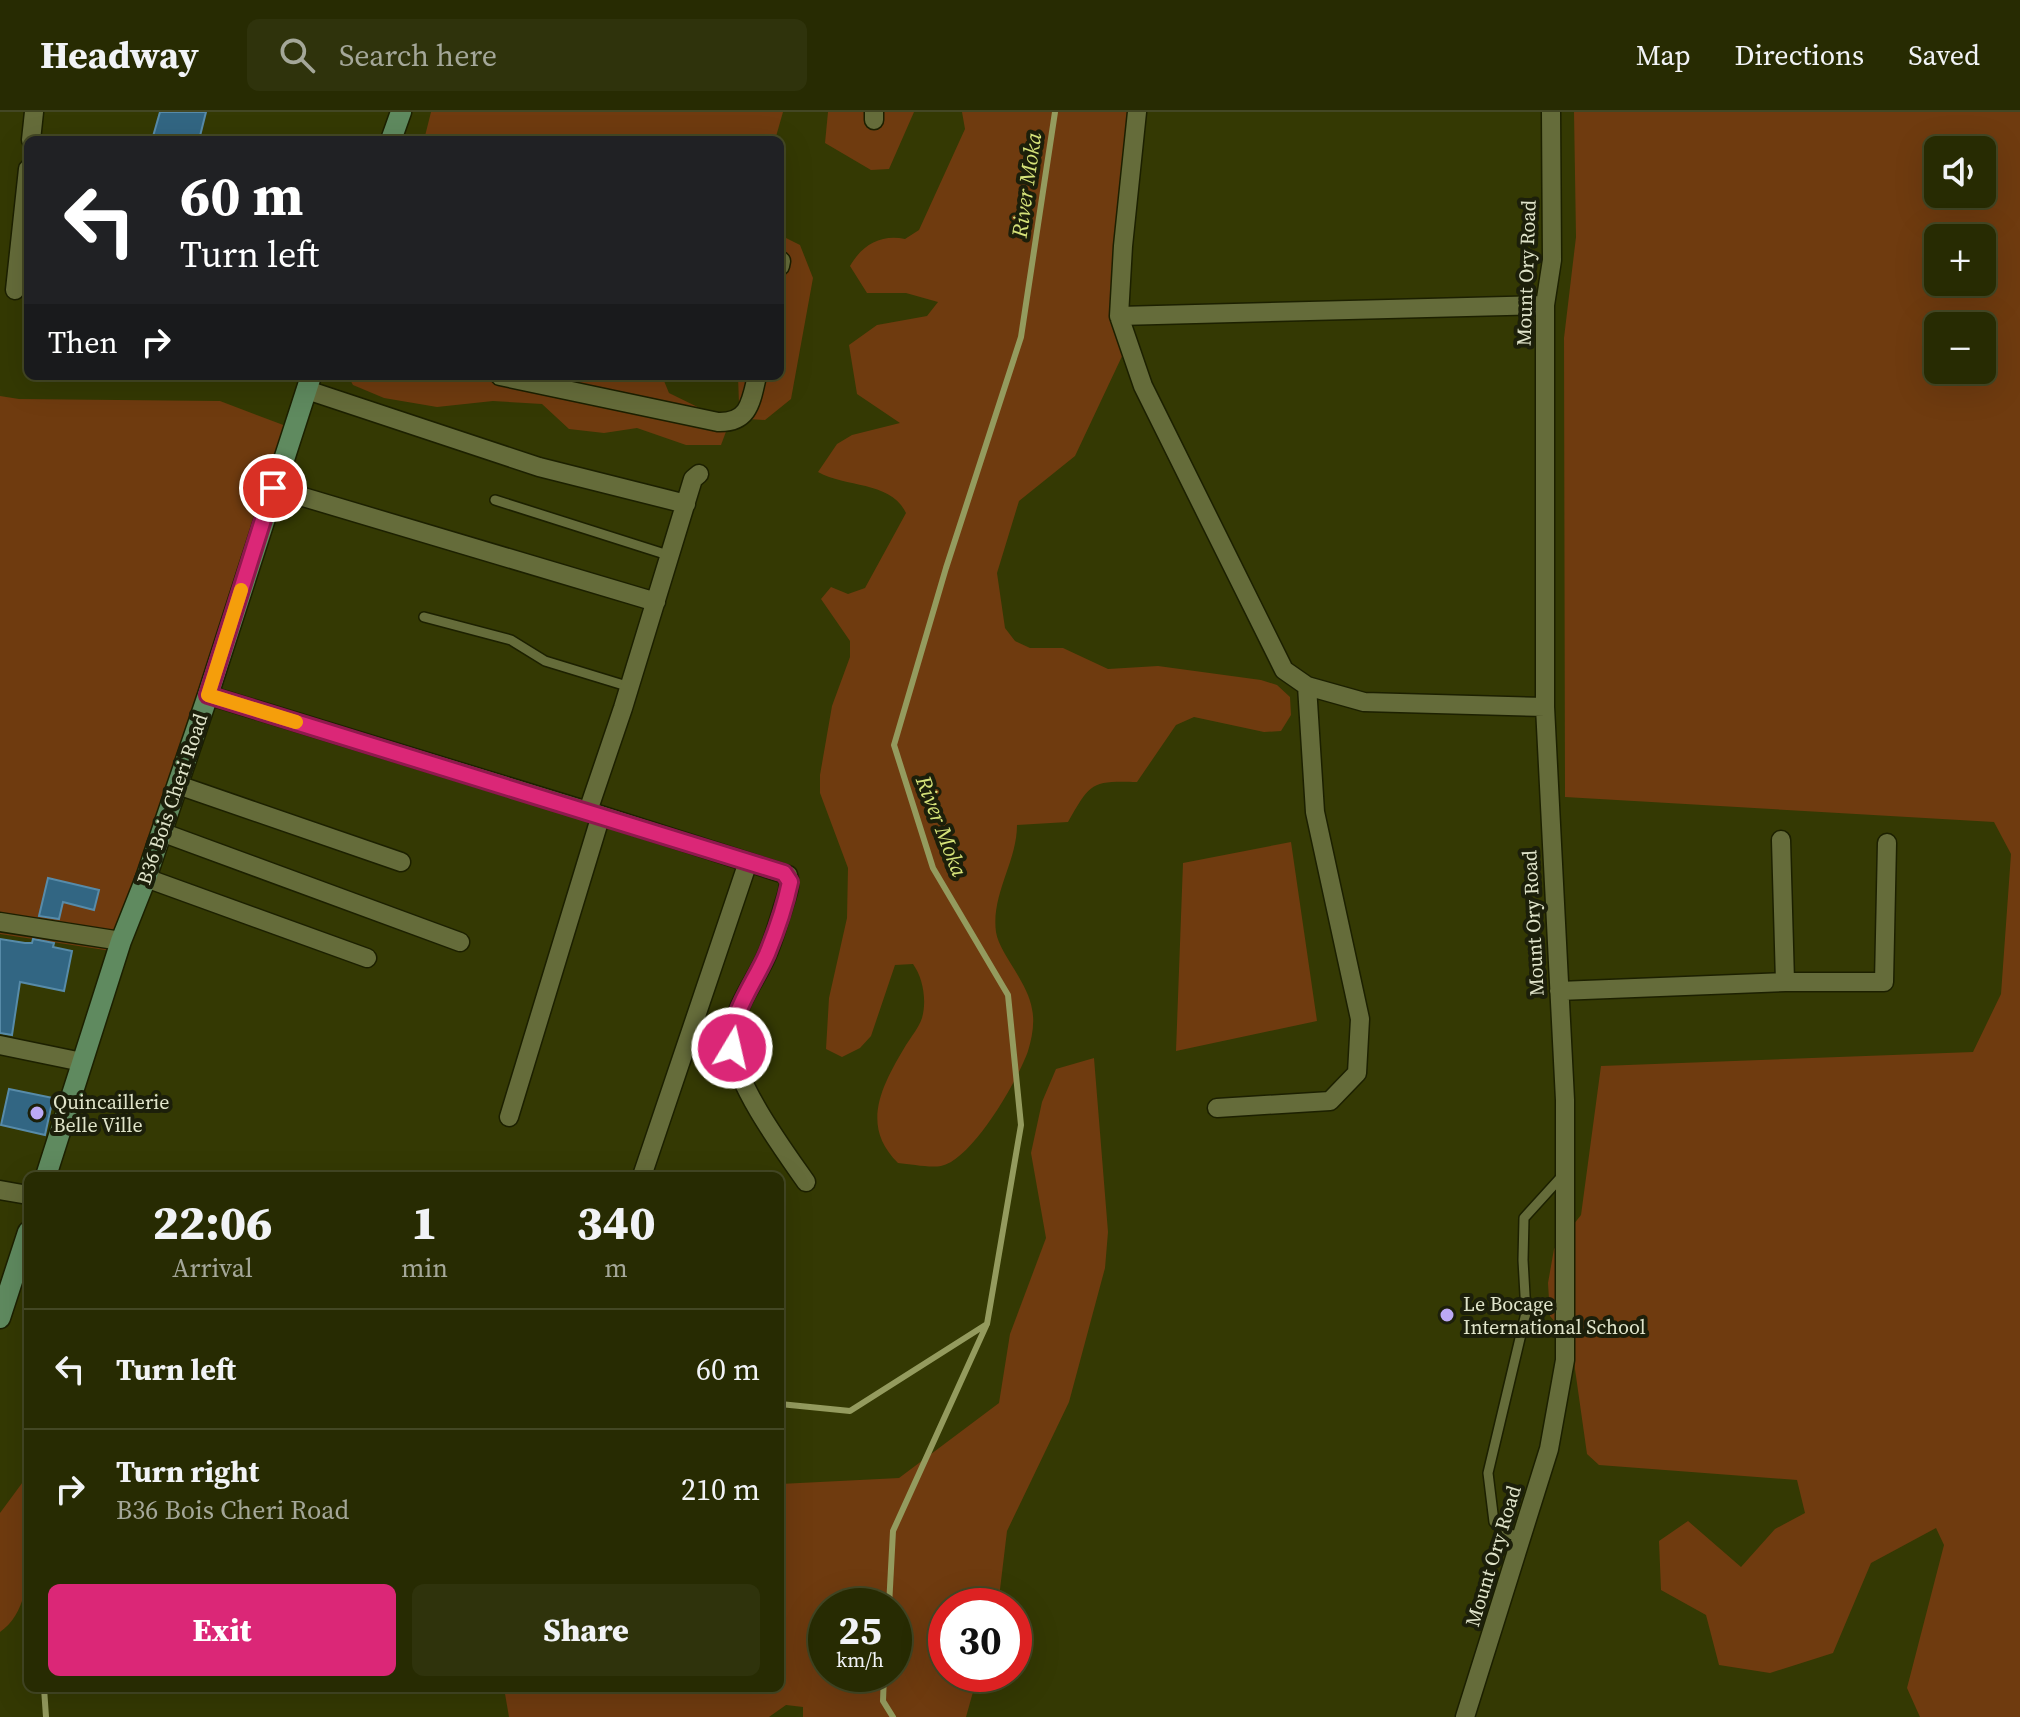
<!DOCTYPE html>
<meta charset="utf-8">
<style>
body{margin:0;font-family:"Source Serif 4",serif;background:#2f330c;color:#f1f3f6;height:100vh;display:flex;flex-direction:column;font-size:30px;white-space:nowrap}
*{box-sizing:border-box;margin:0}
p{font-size:26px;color:#a4a799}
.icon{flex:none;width:44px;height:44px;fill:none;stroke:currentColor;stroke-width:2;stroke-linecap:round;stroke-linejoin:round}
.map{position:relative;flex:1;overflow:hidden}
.side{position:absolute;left:24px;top:1060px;width:760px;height:520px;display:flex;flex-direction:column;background:#272b02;border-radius:12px;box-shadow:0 8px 32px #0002,0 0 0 2px #434724}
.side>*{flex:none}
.guide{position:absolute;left:24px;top:24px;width:760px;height:244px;border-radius:12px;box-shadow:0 8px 32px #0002,0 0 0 2px #434724;background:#202124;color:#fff;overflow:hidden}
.tools{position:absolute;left:1924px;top:24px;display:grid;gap:16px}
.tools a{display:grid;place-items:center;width:72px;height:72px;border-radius:12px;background:#272b02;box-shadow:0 8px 32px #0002,0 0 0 2px #434724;font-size:40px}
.speed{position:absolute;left:808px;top:1476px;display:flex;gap:16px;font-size:40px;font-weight:700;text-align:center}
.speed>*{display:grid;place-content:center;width:104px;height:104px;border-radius:50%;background:#272b02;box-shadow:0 8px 32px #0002,0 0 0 2px #434724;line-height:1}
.speed small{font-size:20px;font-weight:400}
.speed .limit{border:12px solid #d22;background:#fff;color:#111}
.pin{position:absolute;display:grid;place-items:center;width:68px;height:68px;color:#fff;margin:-34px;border:4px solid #fff;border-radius:50%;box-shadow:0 2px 8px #0007}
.me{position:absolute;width:88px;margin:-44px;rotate:9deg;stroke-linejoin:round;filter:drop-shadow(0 0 6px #0008)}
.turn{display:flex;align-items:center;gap:28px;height:168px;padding:0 24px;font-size:36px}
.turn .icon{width:104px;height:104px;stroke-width:2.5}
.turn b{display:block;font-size:56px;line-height:68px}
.then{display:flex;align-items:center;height:76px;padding:0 24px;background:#0003;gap:16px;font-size:30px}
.eta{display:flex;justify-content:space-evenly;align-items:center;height:136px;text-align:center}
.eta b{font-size:48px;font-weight:800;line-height:56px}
.cta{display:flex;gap:16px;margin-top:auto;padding:16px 24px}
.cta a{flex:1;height:92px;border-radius:12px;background:#db2777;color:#fff;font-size:32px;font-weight:800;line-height:92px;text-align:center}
.cta a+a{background:#2f330c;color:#f1f3f6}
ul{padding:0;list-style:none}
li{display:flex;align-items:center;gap:24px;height:120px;padding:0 24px;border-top:2px solid #434724}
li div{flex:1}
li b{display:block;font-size:30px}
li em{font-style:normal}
header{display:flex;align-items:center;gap:48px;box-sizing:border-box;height:112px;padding:0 40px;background:#272b02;border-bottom:2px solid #434724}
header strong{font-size:38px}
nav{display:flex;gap:44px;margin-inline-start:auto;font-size:28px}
.search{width:560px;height:72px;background:#2f330c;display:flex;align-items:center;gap:20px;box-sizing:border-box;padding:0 28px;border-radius:12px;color:#a4a799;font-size:30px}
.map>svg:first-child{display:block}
</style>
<header>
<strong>Headway</strong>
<div class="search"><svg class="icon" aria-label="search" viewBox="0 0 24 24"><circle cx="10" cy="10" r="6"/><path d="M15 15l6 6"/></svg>Search here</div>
<nav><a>Map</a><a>Directions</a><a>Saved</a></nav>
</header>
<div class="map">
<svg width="2020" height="1605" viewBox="0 0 2020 1605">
<rect width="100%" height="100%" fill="#343903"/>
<path fill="#6f3b0f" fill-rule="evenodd" d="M 431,0 L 783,0 L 775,28 L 539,28 L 518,23 L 505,28 L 424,28 Z
M 828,0 L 914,0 L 889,57 L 871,58 L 825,31 Z
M 962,0 L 1144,0 L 1131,67 L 1124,240 L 1075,344 L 1019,389 L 997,461 L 1005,516 L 1015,529 L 1030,536 L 1063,536 L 1108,557 L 1158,554 L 1261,568 L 1277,573 L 1290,585 L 1291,603 L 1281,619 L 1264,620 L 1194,605 L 1176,613 L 1137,670 C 1091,669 1091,670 1068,710 L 1017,713 C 1017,750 991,782 996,820 C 999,841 1028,870 1032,897 C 1035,910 1032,926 1028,939 C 1018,968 972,1048 941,1054 C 929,1056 911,1052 898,1051 C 859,1013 883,972 906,933 C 911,925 919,915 922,906 C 927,888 923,866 913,852 L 895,853 L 871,924 L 860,936 L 842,945 L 826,937 L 829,886 L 847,806 L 848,756 L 820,681 L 820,663 L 832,594 L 850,545 L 850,529 L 821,487 L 831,475 L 848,482 L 865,476 L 906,401 C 891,369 847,376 818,360 L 837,332 L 852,323 L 900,311 L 857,282 L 849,233 L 877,213 L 927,204 L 938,190 L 906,181 L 867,181 L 850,154 C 862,133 881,122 905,127 L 919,118 L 965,17 Z
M 1574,0 L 2020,0 L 2020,1605 L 1920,1605 L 1907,1576 L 1944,1433 L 1936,1416 L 1871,1451 L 1833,1541 L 1770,1561 L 1719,1553 L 1706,1503 L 1661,1478 L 1659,1429 L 1688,1409 L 1741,1455 L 1775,1417 L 1805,1401 L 1797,1368 L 1599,1353 L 1587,1342 L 1571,1229 L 1550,1204 L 1548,1171 L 1554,1137 L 1581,1103 L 1601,954 L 1973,940 L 2001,882 L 2011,742 L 1994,710 L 1565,685 L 1564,226 L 1576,125 ZM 1938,38 L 1982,38 L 1982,82 L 1938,82 ZM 1938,126 L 1982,126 L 1982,170 L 1938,170 ZM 1938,214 L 1982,214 L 1982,258 L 1938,258 Z
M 780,123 L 800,133 L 813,166 L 791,287 L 765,308 L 748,307 L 739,292 L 738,264 L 780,264 Z
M 348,264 L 662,264 L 669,281 L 716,304 L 727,317 L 721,333 L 686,333 L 637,316 L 604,321 L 569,317 L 542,292 L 493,289 L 437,295 L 384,286 L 353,273 Z
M 0,284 L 19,287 L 220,289 L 286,314 L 118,840 L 0,822 Z
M 1291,730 L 1317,909 L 1176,939 L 1183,751 Z
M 1094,946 L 1108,1120 L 1105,1156 L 1069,1290 L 1007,1419 L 998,1494 L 946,1494 L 946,1562 L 978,1562 L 966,1605 L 803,1605 L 803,1595 L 786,1593 L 769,1605 L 509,1605 L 504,1576 L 780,1576 L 780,1372 L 899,1366 L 999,1291 L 1010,1222 L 1046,1126 L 1031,1041 L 1042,990 L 1056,957 ZM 826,1494 L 894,1494 L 894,1562 L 826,1562 Z
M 28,1363 C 28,1407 41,1493 0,1520 L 0,1401 Z"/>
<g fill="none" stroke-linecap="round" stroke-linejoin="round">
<path stroke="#949b5e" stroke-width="6" d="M 780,1292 L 850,1299 L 987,1212 L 1021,1013 L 1008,883 L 933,756 L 894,633 L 946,456 L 1021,225 L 1055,0
M 889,1494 L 893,1419 L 986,1214
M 884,1562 L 883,1589 L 893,1605
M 44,1576 L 46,1605"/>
</g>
<path fill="#326683" stroke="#578ba9" stroke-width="2" d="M 160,0 L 206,0 L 199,28 L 152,28 Z
M 48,766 L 99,778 L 94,798 L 63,790 L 59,807 L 39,804 Z
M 0,827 L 25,831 L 32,831 L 33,827 L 54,831 L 53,835 L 72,839 L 64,879 L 20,870 L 12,923 L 0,921 Z
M 9,977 L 53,986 L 45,1023 L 1,1013 Z"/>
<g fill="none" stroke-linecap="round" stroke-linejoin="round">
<defs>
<path id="lane" d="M 495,388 L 671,444
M 424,505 L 511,528 L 545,549 L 630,575
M 1523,1424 L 1507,1422 L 1494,1410 L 1488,1361 L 1526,1201 L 1523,1148 L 1524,1106 L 1563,1063"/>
<path id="street" d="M 1137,0 L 1123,134 L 1119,204 L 1143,274 L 1284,558 L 1307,574 L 1364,590 L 1545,595
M 874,8 L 874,0
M 31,28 L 34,0
M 780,154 L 781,149
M 15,178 L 28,57
M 1119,204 L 1545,193
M 500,264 L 718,310 C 749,311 751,290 757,264
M 307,278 L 539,355 L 686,392
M 273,376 L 656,490
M 208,583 L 588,699 L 788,763 C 792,775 785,787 782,799 C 777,814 773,830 766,845 C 753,874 728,902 732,936 C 738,976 783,1037 806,1070
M 178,673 L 401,750
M 588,699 L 623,596 L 693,367 L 699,362
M 161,720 L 460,830
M 1781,728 L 1785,870
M 146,766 L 367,846
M 0,810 L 121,829
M 1559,879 L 1785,870 L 1884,870 L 1887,731
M 0,933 L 82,950
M 1217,996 L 1330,989 L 1357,961 L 1360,907 L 1315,700 L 1307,574
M 509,1005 L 601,703
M 642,1064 L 748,750
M 0,1078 L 28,1083
M 1465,1605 L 1549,1337 L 1565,1248 L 1565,988 L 1545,595 L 1545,193 L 1552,148 L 1551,0"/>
<path id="secondary" d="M 391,28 L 401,0
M 46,1064 L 121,829 L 146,766 L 208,583 L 311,264
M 0,1206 L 28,1120"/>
</defs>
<use href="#lane" stroke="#1c2000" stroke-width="12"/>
<use href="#street" stroke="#1c2000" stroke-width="21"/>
<use href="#secondary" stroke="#1c2000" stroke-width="23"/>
<use href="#lane" stroke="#656c3a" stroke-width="9"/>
<use href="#street" stroke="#656c3a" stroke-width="18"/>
<use href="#secondary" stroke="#5f8a5f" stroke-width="20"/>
</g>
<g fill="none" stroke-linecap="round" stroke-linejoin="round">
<defs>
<path id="route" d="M 273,376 L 208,583 L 784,761 L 790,770 C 785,794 776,820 767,842 C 753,874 730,900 732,936"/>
</defs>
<use href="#route" stroke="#8e194d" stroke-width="20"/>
<use href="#route" stroke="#db2777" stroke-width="14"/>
<path stroke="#f59e0b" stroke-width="14" d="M 241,478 L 208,583 L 296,610"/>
</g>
<g fill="#bca9f5" stroke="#1c1f0a" stroke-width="3">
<circle cx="37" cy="1001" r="8"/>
<circle cx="1447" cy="1203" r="8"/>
</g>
<g text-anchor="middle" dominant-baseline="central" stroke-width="8" stroke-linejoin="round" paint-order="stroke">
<g font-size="20" fill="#e0e4ca" stroke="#1c1f0a">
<text transform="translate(1526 161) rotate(-88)">Mount Ory Road</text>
<text transform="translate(172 687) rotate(-71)">B36 Bois Cheri Road</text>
<text transform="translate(1533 811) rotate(-93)">Mount Ory Road</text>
<text transform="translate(1493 1444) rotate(-73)">Mount Ory Road</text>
</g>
<g font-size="20" fill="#e0e4ca" stroke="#1c1f0a" text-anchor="start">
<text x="53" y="990">Quincaillerie<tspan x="53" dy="23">Belle Ville</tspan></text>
<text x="1463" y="1192">Le Bocage<tspan x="1463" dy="23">International School</tspan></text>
</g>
<g font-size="22" font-style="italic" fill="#d6e379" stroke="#1c1f0a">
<text transform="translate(1026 73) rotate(-82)">River Moka</text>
<text transform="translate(942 714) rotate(69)">River Moka</text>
</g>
</g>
</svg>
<div class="tools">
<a><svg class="icon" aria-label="sound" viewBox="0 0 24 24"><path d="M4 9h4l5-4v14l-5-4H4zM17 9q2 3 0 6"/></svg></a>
<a>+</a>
<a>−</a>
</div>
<div class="speed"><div>25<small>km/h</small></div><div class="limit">30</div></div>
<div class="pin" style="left:273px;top:376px;background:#d93025"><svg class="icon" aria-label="arrive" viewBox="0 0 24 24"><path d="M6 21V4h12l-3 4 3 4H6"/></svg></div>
<svg class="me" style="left:732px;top:936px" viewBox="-20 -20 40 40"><circle r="17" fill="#db2777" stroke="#fff" stroke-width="3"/><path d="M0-11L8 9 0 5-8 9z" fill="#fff"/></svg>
<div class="guide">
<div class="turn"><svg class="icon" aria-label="left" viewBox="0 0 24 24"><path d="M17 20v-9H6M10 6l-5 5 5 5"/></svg><div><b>60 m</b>Turn left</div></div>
<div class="then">Then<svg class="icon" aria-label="right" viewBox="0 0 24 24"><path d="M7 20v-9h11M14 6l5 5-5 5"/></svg></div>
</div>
<section class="side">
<div class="eta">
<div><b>22:06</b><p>Arrival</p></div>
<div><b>1</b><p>min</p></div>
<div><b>340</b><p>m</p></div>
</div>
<ul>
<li><svg class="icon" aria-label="left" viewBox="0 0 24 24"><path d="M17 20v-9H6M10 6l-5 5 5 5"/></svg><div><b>Turn left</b></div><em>60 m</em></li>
<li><svg class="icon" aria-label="right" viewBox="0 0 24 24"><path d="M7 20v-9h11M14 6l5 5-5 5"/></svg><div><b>Turn right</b><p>B36 Bois Cheri Road</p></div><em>210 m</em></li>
</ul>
<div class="cta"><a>Exit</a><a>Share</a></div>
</section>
</div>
